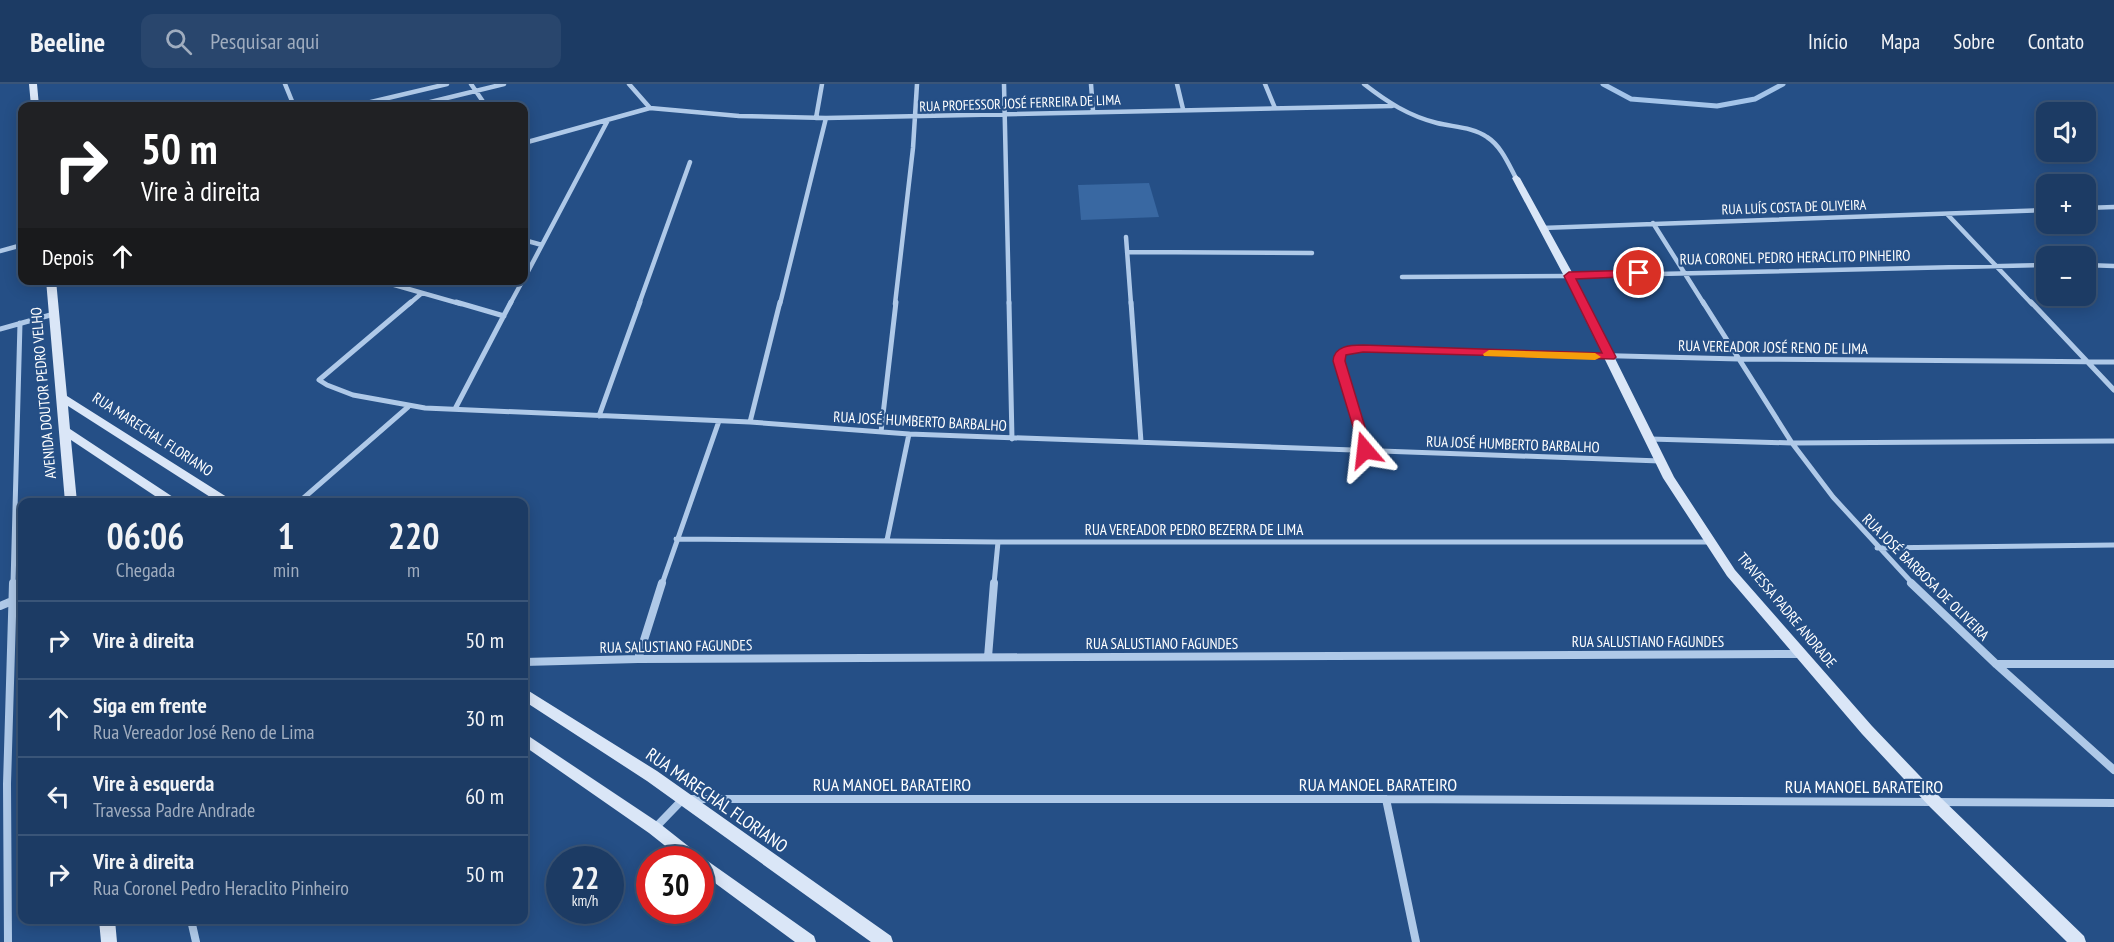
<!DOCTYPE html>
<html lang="pt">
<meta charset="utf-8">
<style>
body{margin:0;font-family:"PT Sans Narrow",sans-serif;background:#29466d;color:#f1f3f6;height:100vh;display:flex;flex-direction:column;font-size:22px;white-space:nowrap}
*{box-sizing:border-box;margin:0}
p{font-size:20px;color:#a0adbf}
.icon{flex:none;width:33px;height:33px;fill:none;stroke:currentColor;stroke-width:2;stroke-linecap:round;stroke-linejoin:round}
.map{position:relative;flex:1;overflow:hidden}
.drawer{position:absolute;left:18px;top:414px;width:510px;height:426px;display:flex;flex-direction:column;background:#1c3b64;border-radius:12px;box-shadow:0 3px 15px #0003,0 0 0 2px #3a5578}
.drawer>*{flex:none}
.hud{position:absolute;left:18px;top:18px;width:510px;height:183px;border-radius:12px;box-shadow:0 3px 15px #0003,0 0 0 2px #3a5578;background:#202124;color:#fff;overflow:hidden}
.tools{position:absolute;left:2036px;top:18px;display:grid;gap:12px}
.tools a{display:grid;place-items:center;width:60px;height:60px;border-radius:12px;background:#1c3b64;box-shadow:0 3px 15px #0003,0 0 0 2px #3a5578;font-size:30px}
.speed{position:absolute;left:546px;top:762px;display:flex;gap:12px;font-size:30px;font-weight:700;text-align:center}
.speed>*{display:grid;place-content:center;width:78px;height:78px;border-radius:50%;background:#1c3b64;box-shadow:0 3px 15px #0003,0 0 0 2px #3a5578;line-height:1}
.speed small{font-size:15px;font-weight:400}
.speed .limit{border:9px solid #d22;background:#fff;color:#111}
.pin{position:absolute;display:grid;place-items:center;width:51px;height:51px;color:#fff;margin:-26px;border:3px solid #fff;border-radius:50%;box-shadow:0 2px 6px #0007}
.me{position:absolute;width:66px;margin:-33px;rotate:343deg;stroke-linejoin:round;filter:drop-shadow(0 0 4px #0008)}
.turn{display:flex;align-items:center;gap:21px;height:126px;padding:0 24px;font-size:27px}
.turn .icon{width:78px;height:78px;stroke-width:2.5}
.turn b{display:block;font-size:42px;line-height:51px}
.then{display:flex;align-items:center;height:57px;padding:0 24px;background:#0003;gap:12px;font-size:22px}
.eta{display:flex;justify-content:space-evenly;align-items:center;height:102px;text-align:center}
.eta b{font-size:36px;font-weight:700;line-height:42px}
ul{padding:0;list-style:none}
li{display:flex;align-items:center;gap:18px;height:78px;padding:0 24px;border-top:2px solid #3a5578}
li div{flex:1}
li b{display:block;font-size:22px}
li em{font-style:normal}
header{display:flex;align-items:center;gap:36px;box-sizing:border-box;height:84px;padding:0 30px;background:#1c3b64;border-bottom:2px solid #3a5578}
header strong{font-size:28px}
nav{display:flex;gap:33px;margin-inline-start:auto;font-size:21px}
.search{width:420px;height:54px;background:#29466d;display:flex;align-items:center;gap:15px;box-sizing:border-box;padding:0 21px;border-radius:12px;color:#a0adbf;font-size:22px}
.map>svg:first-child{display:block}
</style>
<header>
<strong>Beeline</strong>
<div class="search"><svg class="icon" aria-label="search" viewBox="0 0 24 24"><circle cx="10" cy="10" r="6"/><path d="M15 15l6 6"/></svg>Pesquisar aqui</div>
<nav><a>Início</a><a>Mapa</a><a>Sobre</a><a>Contato</a></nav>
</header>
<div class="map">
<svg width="2114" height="858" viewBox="0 0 2114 858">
<rect width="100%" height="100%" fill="#254f86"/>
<path fill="#3968a2" d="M 1149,99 L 1159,133 L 1081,136 L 1078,101 Z"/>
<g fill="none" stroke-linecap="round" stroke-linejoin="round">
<path stroke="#a4c4e9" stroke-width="5" d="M 1603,0 L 1631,15 L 1717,22 L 1755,15 L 1783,0"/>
<path stroke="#afc9e8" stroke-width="4.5" d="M 285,0 L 294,22
M 471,0 L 486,22
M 629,0 L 650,24
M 1004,0 L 1009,220
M 1091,0 L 1093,27
M 1177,0 L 1183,25
M 1265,0 L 1275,24
M 1364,0 C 1387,18 1409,32 1437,39 C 1453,43 1473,43 1487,53 C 1501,62 1508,79 1516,94
M 354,22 L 447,0
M 414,22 L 504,0
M 816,34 L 822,0
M 524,59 L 650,24 L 739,32 L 826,34 L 1392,22
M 2085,124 L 2114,123
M 1947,130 L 2032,220
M 1653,139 L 1704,220
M 1542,144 L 2046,126
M 1126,153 L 1131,220
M 524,156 L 542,161
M 0,167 L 22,161
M 1127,168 L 1312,169
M 2085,181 L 2114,182
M 1402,193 L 1569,192 L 2046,181
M 524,195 L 608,36
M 377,196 L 461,220
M 409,220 L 422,209
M 510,220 L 523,196
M 639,220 L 690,78
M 780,220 L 826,34
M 895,220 L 913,64 L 917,0"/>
<path stroke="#afc9e8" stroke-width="5" d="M 411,218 L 319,296 L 327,301 L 353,311 L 425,324 L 750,338 L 909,350 L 1660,377
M 456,218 L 504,232
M 1009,218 L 1012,355
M 1131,218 L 1141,358
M 1703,218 L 1792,359 L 1833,413 L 1913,500
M 2031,218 L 2114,306
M 0,245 L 54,230
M 455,325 L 511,218
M 599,332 L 640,218
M 750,338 L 780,218
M 881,348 L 896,218
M 1650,355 L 1792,359 L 2114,357
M 1365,366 L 1339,277 L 1339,272 L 1349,265 L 1739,275 L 2114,278
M 299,418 L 408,323
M 676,455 L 998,458 L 1711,458
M 887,456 L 909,350
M 1877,464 L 2114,461
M 13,500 L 20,239
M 662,500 L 719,337
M 994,500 L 998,458"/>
<path stroke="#afc9e8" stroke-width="8" d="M 1911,499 L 1996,580 L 2114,686
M 0,522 L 12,517
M 988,573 L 994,499
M 638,575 L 662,499
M 524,578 L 638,575 L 1801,570
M 1996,580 L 2114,580
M 1386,715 L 1416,858
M 655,744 L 683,715 L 1386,715 L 2114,719
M 191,836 L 196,858
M 8,858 L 7,700 L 13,499"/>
<path fill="#dae6f7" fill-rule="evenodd" d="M 29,0 L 37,0 L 39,22 L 31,22 Z
M 1516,91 L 1520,94 L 1574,192 L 1674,393 L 1735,486 L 1872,642 L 1940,713 L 2084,852 L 2086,858 L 2067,858 L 1930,723 L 1862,650 L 1727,492 L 1663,394 L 1564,192 L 1512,94 Z
M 46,196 L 56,196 L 67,312 L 230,415 L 232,418 L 218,418 L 68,322 L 70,345 L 176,415 L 178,418 L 164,418 L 71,356 L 77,418 L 65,418 Z
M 524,604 L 657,687 L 891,852 L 893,858 L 871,858 L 647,697 L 524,617 Z
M 524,649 L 659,739 L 702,773 L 814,852 L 816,858 L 795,858 L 700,788 L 700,776 L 683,776 L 649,749 L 524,662 Z
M 99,836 L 115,836 L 117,858 L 101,858 Z"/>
</g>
<path fill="#e11d48" stroke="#92132f" stroke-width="1.5" d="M 1639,186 L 1644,189 L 1643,192 L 1576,195 L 1616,273 L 1614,275 L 1363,268 L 1346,271 L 1345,277 L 1372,366 L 1370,369 L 1361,369 L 1333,277 C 1334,262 1350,261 1363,261 L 1602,269 L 1564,192 L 1569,188 Z"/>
<path fill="#f59e0b" d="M 1489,266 L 1595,269 L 1601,273 L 1595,276 L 1484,272 L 1483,270 Z"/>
<g text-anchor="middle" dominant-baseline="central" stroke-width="4.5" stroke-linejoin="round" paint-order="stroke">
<g font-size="14" fill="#fff" stroke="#254f86">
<text transform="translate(1020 19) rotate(-2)">RUA PROFESSOR JOSÉ FERREIRA DE LIMA</text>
<text transform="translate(1794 123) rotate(-2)">RUA LUÍS COSTA DE OLIVEIRA</text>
</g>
<g font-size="15" fill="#fff" stroke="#254f86">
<text transform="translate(1795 173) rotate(-1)">RUA CORONEL PEDRO HERACLITO PINHEIRO</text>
<text transform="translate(1773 263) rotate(1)">RUA VEREADOR JOSÉ RENO DE LIMA</text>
<text transform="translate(43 309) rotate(-95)">AVENIDA DOUTOR PEDRO VELHO</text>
<text transform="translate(920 337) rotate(3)">RUA JOSÉ HUMBERTO BARBALHO</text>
<text transform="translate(153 350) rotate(33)">RUA MARECHAL FLORIANO</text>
<text transform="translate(1513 360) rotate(2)">RUA JOSÉ HUMBERTO BARBALHO</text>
<text x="1194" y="445">RUA VEREADOR PEDRO BEZERRA DE LIMA</text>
<text transform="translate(1926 493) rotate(45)">RUA JOSÉ BARBOSA DE OLIVEIRA</text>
<text transform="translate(1787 526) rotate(50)">TRAVESSA PADRE ANDRADE</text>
<text x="1648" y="557">RUA SALUSTIANO FAGUNDES</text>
<text x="1162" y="559">RUA SALUSTIANO FAGUNDES</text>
<text transform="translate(676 562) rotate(-1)">RUA SALUSTIANO FAGUNDES</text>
</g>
<g font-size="18" fill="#fff" stroke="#254f86">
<text x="892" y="700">RUA MANOEL BARATEIRO</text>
<text x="1378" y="700">RUA MANOEL BARATEIRO</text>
<text x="1864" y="702">RUA MANOEL BARATEIRO</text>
<text transform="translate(717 716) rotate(35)">RUA MARECHAL FLORIANO</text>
</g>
</g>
</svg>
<div class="tools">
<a><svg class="icon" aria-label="sound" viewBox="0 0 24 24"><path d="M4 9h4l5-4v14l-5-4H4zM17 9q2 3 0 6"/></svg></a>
<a>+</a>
<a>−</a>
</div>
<div class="speed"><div>22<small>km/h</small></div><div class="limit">30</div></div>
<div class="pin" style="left:1639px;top:189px;background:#d93025"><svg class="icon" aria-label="arrive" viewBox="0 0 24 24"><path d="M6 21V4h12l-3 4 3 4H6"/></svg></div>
<svg class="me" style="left:1365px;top:366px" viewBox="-20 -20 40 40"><path d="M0-17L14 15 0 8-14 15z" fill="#e11d48" stroke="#fff" stroke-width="4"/></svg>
<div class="hud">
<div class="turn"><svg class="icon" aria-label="right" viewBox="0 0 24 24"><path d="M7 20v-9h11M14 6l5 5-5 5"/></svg><div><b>50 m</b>Vire à direita</div></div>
<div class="then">Depois<svg class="icon" aria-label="ahead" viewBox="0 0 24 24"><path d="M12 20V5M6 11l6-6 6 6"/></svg></div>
</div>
<section class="drawer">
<div class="eta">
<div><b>06:06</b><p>Chegada</p></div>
<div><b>1</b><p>min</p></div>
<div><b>220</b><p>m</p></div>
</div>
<ul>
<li><svg class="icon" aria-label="right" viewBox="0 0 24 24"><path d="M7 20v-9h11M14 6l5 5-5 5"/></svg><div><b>Vire à direita</b></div><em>50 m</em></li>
<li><svg class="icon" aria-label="ahead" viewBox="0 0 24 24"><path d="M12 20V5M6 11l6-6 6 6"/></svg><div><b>Siga em frente</b><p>Rua Vereador José Reno de Lima</p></div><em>30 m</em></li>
<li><svg class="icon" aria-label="left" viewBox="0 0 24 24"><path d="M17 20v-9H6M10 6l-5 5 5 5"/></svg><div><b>Vire à esquerda</b><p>Travessa Padre Andrade</p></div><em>60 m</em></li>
<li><svg class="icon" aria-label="right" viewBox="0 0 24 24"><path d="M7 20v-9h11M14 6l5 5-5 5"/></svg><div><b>Vire à direita</b><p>Rua Coronel Pedro Heraclito Pinheiro</p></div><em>50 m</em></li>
</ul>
</section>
</div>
